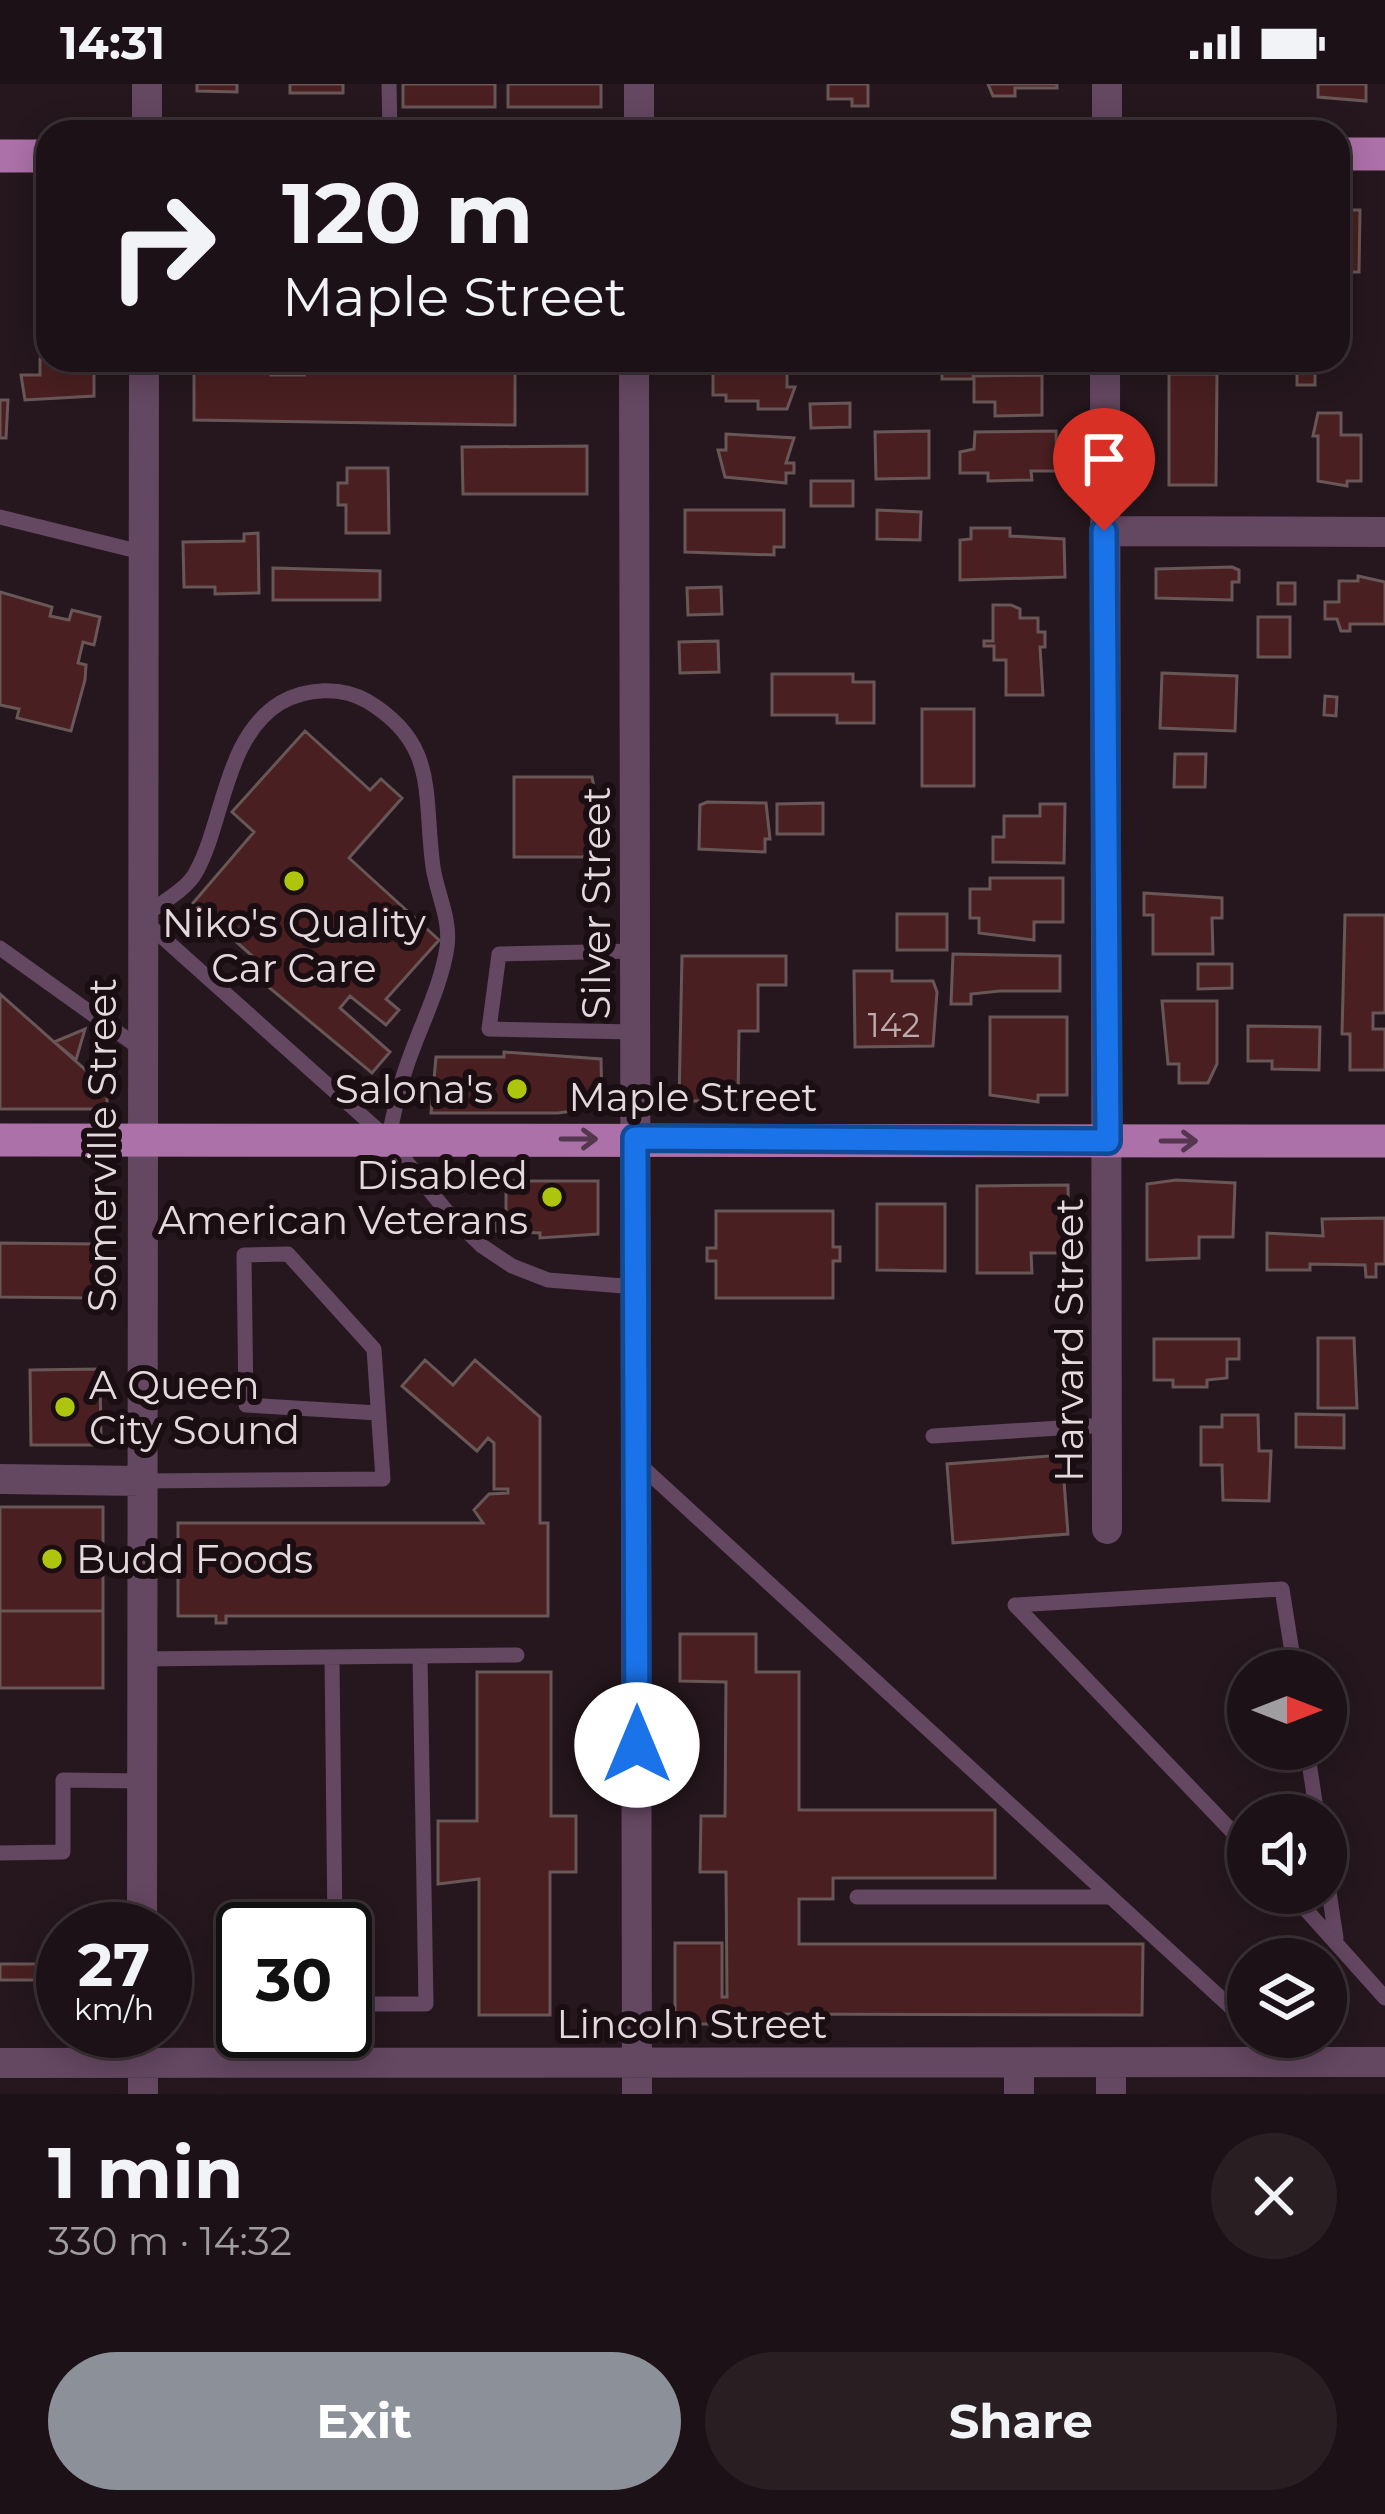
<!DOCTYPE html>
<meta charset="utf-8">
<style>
body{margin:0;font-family:Montserrat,sans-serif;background:#291f23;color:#f1f3f6;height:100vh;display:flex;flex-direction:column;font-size:45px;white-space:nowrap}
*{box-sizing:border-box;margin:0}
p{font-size:39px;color:#a09da1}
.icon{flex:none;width:66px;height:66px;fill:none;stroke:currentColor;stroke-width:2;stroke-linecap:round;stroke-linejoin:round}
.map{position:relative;height:2010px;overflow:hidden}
.side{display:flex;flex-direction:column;background:#1c1116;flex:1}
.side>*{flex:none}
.banner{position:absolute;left:36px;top:36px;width:1314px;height:252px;border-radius:36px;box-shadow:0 6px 30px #0003,0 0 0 3px #3a3135;background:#1c1116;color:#f1f3f6;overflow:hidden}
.needle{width:78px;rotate:90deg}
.buttons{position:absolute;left:1227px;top:1566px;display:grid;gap:24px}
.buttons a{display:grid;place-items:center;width:120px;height:120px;border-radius:50%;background:#1c1116;box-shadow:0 6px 30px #0003,0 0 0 3px #3a3135;font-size:60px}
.speed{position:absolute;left:36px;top:1818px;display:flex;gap:24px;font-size:60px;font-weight:700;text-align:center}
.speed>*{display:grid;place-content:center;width:156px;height:156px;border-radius:50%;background:#1c1116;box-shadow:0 6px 30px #0003,0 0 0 3px #3a3135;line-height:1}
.speed small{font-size:30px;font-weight:400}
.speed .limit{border:6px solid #111;border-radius:18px;background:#fff;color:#111}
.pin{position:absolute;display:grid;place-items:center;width:102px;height:102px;color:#fff;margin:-123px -51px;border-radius:50% 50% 50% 0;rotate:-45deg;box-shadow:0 0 12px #0007}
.pin .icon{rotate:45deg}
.me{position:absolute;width:132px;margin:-66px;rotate:0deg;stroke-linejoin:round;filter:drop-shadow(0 0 9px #0008)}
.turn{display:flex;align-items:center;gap:42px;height:252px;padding:0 48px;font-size:54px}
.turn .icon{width:156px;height:156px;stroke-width:2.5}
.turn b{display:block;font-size:84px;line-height:102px}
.round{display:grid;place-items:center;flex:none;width:126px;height:126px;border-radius:63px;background:#291f23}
.head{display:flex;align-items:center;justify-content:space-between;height:204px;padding:0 48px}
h1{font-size:72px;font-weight:700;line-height:90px}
.button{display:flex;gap:24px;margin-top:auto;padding:24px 48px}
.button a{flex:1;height:138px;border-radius:72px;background:#8c9099;color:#fff;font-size:48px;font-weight:700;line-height:138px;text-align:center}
.button a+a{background:#291f23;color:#f1f3f6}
.status{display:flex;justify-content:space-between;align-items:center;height:84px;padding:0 60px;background:#1c1116;direction:ltr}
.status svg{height:33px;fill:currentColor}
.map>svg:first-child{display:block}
</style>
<div class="status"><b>14:31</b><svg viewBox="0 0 49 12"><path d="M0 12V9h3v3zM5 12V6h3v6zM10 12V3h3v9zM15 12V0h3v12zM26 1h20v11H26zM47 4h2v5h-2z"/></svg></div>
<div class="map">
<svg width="1385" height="2010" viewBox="0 0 1385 2010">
<rect width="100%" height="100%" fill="#25171d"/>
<path fill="#491f21" stroke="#695757" stroke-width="3" d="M 197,0 L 237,0 L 237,8 L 197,7 Z
M 290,0 L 343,0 L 343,9 L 290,9 Z
M 403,0 L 495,0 L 495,23 L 403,23 Z
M 508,0 L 601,0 L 601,23 L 508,23 Z
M 828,0 L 868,0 L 868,22 L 852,22 L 852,15 L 828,15 Z
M 988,0 L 1057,0 L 1057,4 L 1015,4 L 1015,12 L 993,12 Z
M 1318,0 L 1366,0 L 1366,17 L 1318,13 Z
M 41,118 L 48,118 L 48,211 L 39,212 Z
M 1338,126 L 1360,126 L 1359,188 L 1338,188 Z
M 40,275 L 94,276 L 94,312 L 25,316 L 21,291 L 40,291 Z
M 725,276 L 787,276 L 787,303 L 795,303 L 787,325 L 758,325 L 758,317 L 726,317 L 726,311 L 713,311 L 713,280 Z
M 942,276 L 973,276 L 973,295 L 942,295 Z
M 1297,276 L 1315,276 L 1315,301 L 1297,301 Z
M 304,281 L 515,281 L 515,341 L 194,336 L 194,288 L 271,284 L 271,291 L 304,291 Z
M 1169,290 L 1217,290 L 1216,401 L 1169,401 Z
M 1042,291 L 1042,331 L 995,332 L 995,318 L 974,318 L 974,292 Z
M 0,316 L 8,316 L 6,354 L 0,354 Z
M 850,319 L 850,343 L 811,344 L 810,320 Z
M 1318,329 L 1341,329 L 1341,351 L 1361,351 L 1361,397 L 1347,397 L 1347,402 L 1318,397 L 1318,352 L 1313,352 Z
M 929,347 L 929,394 L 876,395 L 875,348 Z
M 1056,347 L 1057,387 L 1031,387 L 1032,396 L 988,397 L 988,389 L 960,389 L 960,368 L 974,365 L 975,348 Z
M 726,350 L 794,354 L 786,379 L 794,379 L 794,389 L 786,389 L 786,399 L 725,393 L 718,366 L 726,366 Z
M 587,362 L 587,410 L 463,410 L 462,363 Z
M 347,384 L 388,384 L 389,449 L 346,449 L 346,421 L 338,421 L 338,399 L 347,399 Z
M 811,397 L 853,397 L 853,422 L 811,422 Z
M 685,426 L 784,426 L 784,463 L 774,463 L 774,471 L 685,468 Z
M 877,426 L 921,428 L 920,456 L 877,455 Z
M 971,444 L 1010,444 L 1010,452 L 1064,455 L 1065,493 L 960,496 L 960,456 L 971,455 Z
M 258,449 L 259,509 L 215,510 L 215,503 L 184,503 L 183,458 L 244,457 L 244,450 Z
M 1232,483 L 1239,486 L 1239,498 L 1232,498 L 1232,516 L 1156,514 L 1156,485 Z
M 273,484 L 380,487 L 380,516 L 273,516 Z
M 1358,492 L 1385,498 L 1385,540 L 1350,540 L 1350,547 L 1341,547 L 1337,535 L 1325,535 L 1325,518 L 1339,518 L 1339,497 L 1358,497 Z
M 1278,499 L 1295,499 L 1295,520 L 1278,520 Z
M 721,503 L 722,530 L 688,531 L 687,504 Z
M 0,508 L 52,523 L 50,532 L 69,536 L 72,526 L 100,533 L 94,561 L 83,558 L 78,579 L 86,581 L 85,596 L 71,647 L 17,634 L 19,625 L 0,621 Z
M 993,521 L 1011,521 L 1020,525 L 1020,534 L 1038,534 L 1038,548 L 1045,548 L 1045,563 L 1040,563 L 1043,611 L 1006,611 L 1006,576 L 994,576 L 994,562 L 984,562 L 984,557 L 993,557 Z
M 1258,533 L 1290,533 L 1290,573 L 1258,573 Z
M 718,557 L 719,588 L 680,589 L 679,558 Z
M 1162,589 L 1237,592 L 1235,647 L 1160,644 Z
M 772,590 L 853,590 L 853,598 L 874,598 L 874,639 L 837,639 L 837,631 L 772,631 Z
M 1325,612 L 1337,613 L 1336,632 L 1324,631 Z
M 922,625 L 974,625 L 974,702 L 922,702 Z
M 305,647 L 370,706 L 381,695 L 402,714 L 349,774 L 439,856 L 386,915 L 399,926 L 386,941 L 350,912 L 340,924 L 390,968 L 372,989 L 260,896 L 269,887 L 193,819 L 254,748 L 232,728 Z
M 1175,670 L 1206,670 L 1205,703 L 1174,703 Z
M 514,693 L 592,693 L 598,723 L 592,730 L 601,730 L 601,737 L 592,737 L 597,744 L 592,773 L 514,773 Z
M 707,718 L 766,719 L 770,755 L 765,755 L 765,768 L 699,765 L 700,721 Z
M 823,719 L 823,750 L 777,750 L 777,720 Z
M 1040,720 L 1065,720 L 1064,779 L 993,778 L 993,753 L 1004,753 L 1004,732 L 1040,732 Z
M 990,794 L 1063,794 L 1063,838 L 1034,838 L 1034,856 L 979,849 L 979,834 L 970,834 L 970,805 L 990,805 Z
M 1144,809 L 1222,814 L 1222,834 L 1212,834 L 1213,870 L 1153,870 L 1153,831 L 1144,831 Z
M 897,830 L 947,830 L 947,866 L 897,866 Z
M 1345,831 L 1385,831 L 1385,929 L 1373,929 L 1373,945 L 1385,945 L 1385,986 L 1350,986 L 1350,950 L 1342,950 Z
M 953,870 L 1060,872 L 1060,907 L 1000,907 L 971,910 L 971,920 L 951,920 Z
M 682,872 L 786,872 L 786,901 L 758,901 L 758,947 L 739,947 L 738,1017 L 679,1017 Z
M 1198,880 L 1232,880 L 1232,904 L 1198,905 Z
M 854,887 L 892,887 L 892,897 L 933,897 L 937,908 L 933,962 L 855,963 Z
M 0,910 L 107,1005 L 107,1025 L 0,1025 Z
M 1162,917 L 1217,917 L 1217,980 L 1208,999 L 1179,999 L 1179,980 L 1168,980 Z
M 990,933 L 1067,933 L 1067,1011 L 1038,1011 L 1038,1018 L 990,1011 Z
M 1248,942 L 1320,943 L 1319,986 L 1272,985 L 1272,977 L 1248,977 Z
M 85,945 L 76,976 L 54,958 Z
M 504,968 L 601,975 L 602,1023 L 558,1029 L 431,1029 L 436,973 L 504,973 Z
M 1176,1096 L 1235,1099 L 1233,1153 L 1199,1153 L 1199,1174 L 1147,1176 L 1147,1100 Z
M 506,1097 L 598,1097 L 598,1150 L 540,1154 L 540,1149 L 495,1147 L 495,1130 L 506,1130 Z
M 1068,1101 L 1069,1169 L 1031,1169 L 1032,1189 L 977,1189 L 977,1102 Z
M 877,1120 L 945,1120 L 945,1187 L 877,1186 Z
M 716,1127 L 833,1127 L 833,1163 L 840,1163 L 840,1177 L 833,1177 L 833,1214 L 716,1214 L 716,1177 L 707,1177 L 707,1164 L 716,1164 Z
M 1385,1134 L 1385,1180 L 1376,1180 L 1376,1193 L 1366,1193 L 1365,1181 L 1310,1180 L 1310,1186 L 1267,1186 L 1267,1149 L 1323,1152 L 1322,1135 Z
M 0,1159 L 95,1160 L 95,1214 L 0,1213 Z
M 1318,1254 L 1354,1254 L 1357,1324 L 1318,1324 Z
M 1154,1255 L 1239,1255 L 1239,1275 L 1227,1275 L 1227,1294 L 1207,1296 L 1207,1303 L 1173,1303 L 1173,1296 L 1154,1296 Z
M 425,1276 L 453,1301 L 475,1276 L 540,1333 L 540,1439 L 548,1439 L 548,1532 L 226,1532 L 226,1539 L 216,1539 L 216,1532 L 178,1532 L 178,1439 L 483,1439 L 474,1426 L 489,1410 L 508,1409 L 508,1405 L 494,1405 L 494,1359 L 488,1354 L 477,1367 L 402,1302 Z
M 100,1285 L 101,1361 L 31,1361 L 30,1286 Z
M 1296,1330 L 1344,1331 L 1344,1364 L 1296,1363 Z
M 1222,1331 L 1258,1331 L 1259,1367 L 1271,1367 L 1269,1417 L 1223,1416 L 1222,1381 L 1201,1381 L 1201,1343 L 1222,1343 Z
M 1062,1371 L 1068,1450 L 953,1459 L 947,1380 Z
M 0,1423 L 103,1423 L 103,1527 L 0,1527 Z
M 0,1527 L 103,1527 L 103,1604 L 0,1604 Z
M 680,1550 L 756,1550 L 756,1588 L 799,1588 L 799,1726 L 995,1726 L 995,1794 L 833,1794 L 833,1815 L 799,1815 L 799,1860 L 1143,1860 L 1142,1931 L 731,1930 L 731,1940 L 675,1940 L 675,1859 L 722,1859 L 722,1913 L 727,1913 L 726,1788 L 700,1788 L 701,1732 L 725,1732 L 726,1598 L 680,1597 Z
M 477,1588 L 551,1588 L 551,1732 L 576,1732 L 576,1788 L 550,1788 L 550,1931 L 479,1931 L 479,1795 L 438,1800 L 438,1737 L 477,1737 Z
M 0,1880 L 54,1880 L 54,1896 L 0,1896 Z"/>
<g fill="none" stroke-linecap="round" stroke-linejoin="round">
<path stroke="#644761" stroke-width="15" d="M 389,0 L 390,48
M 0,433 L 141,468
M 0,864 L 141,965
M 635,867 L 499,870 L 489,945 L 635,948
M 388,1055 C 394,1031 398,1007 406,984 C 419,944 441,904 447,863 C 451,835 437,810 433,783 C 423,710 439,660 367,617 C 341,602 306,604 280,619 C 224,654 224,738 196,788 C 187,806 156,822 141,834 L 388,1055 L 448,1129 L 482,1162 L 512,1182 L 548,1196 L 636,1203
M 933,1352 L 1107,1341
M 638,1379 L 1248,1939
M 141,1397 L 383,1395 L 374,1265 L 288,1170 L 244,1171 L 246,1321 L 378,1329
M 332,1573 L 335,1845
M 141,1575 L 517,1571
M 1307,1665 L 1317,1731
M 1248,1764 L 1015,1521 L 1282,1505 L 1295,1587
M 0,1769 L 63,1768 L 63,1696 L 142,1697
M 1326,1788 L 1336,1854
M 1291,1809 L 1385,1914
M 857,1813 L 1110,1813
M 345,1920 L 426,1920 L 420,1572
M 1263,1953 L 1288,1975"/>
<path stroke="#644761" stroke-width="30" d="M 147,0 L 147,48
M 639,48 L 639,0
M 1107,48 L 1107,0
M 634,276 L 637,2010
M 1105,276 L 1107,1445
M 1104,447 L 1385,448
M 0,1395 L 141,1397
M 142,1845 L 144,276
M 143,1947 L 143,2010
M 0,1979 L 1385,1978
M 1111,1979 L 1111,2010
M 1019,2010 L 1019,1979"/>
<path stroke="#ac71a8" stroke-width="33" d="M 1338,70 L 1385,70
M 0,72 L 48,72
M 0,1056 L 1385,1057"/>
</g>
<defs><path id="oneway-shaft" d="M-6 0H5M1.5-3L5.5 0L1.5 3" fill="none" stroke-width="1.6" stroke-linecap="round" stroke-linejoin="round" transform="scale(3)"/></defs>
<g stroke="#55364f">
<use href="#oneway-shaft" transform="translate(579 1055)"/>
<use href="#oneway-shaft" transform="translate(1179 1057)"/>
</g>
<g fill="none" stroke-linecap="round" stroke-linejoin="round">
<defs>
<path id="route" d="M 637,1661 L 635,1054 L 1108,1057 L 1104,447"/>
</defs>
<use href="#route" stroke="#114b97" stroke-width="30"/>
<use href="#route" stroke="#1a73e8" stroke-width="21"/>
</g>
<g fill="#adc60d" stroke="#1b0e13" stroke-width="4.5">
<circle cx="294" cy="797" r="12"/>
<circle cx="517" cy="1005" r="12"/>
<circle cx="552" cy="1113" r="12"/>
<circle cx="65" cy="1323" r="12"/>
<circle cx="52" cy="1475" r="12"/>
</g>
<g text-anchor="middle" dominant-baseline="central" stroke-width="12" stroke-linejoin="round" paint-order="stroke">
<g font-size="33" fill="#bdabae">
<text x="894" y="941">142</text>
</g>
<g font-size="39" fill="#e4dadd" stroke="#1b0e13">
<text transform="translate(596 819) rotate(-90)">Silver Street</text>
<text x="693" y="1013">Maple Street</text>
<text transform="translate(102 1061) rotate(-90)">Somerville Street</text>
<text transform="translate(1069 1256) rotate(-90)">Harvard Street</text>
<text x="692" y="1940">Lincoln Street</text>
</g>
<g font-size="39" fill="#e4dadd" stroke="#1b0e13" text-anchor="end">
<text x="294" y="839" text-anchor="middle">Niko's Quality<tspan x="294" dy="45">Car Care</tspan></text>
<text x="493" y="1005">Salona's</text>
<text x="528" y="1091">Disabled<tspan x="528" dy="45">American Veterans</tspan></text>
<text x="89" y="1301" text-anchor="start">A Queen<tspan x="89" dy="45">City Sound</tspan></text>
<text x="76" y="1475" text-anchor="start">Budd Foods</text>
</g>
</g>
</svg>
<div class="buttons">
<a><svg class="needle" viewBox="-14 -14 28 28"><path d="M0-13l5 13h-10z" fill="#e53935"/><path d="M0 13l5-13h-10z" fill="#a09da1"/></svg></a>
<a><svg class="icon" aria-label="sound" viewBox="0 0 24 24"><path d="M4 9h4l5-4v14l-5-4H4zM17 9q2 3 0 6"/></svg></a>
<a><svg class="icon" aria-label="layers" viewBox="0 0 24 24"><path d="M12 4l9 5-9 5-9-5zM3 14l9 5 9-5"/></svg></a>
</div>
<div class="speed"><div>27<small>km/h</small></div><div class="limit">30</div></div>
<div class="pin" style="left:1104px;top:447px;background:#d93025"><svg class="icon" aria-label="arrive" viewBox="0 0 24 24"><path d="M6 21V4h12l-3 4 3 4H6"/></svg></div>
<svg class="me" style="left:637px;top:1661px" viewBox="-20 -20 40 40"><circle r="19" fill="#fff"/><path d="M0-13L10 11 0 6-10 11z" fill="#1a73e8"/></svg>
<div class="banner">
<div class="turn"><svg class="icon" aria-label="right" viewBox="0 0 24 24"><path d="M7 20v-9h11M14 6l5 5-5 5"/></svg><div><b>120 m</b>Maple Street</div></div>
</div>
</div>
<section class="side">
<div class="head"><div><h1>1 min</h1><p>330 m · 14:32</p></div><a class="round"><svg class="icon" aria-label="close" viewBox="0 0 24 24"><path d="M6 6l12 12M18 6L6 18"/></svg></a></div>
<div class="button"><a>Exit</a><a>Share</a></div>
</section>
